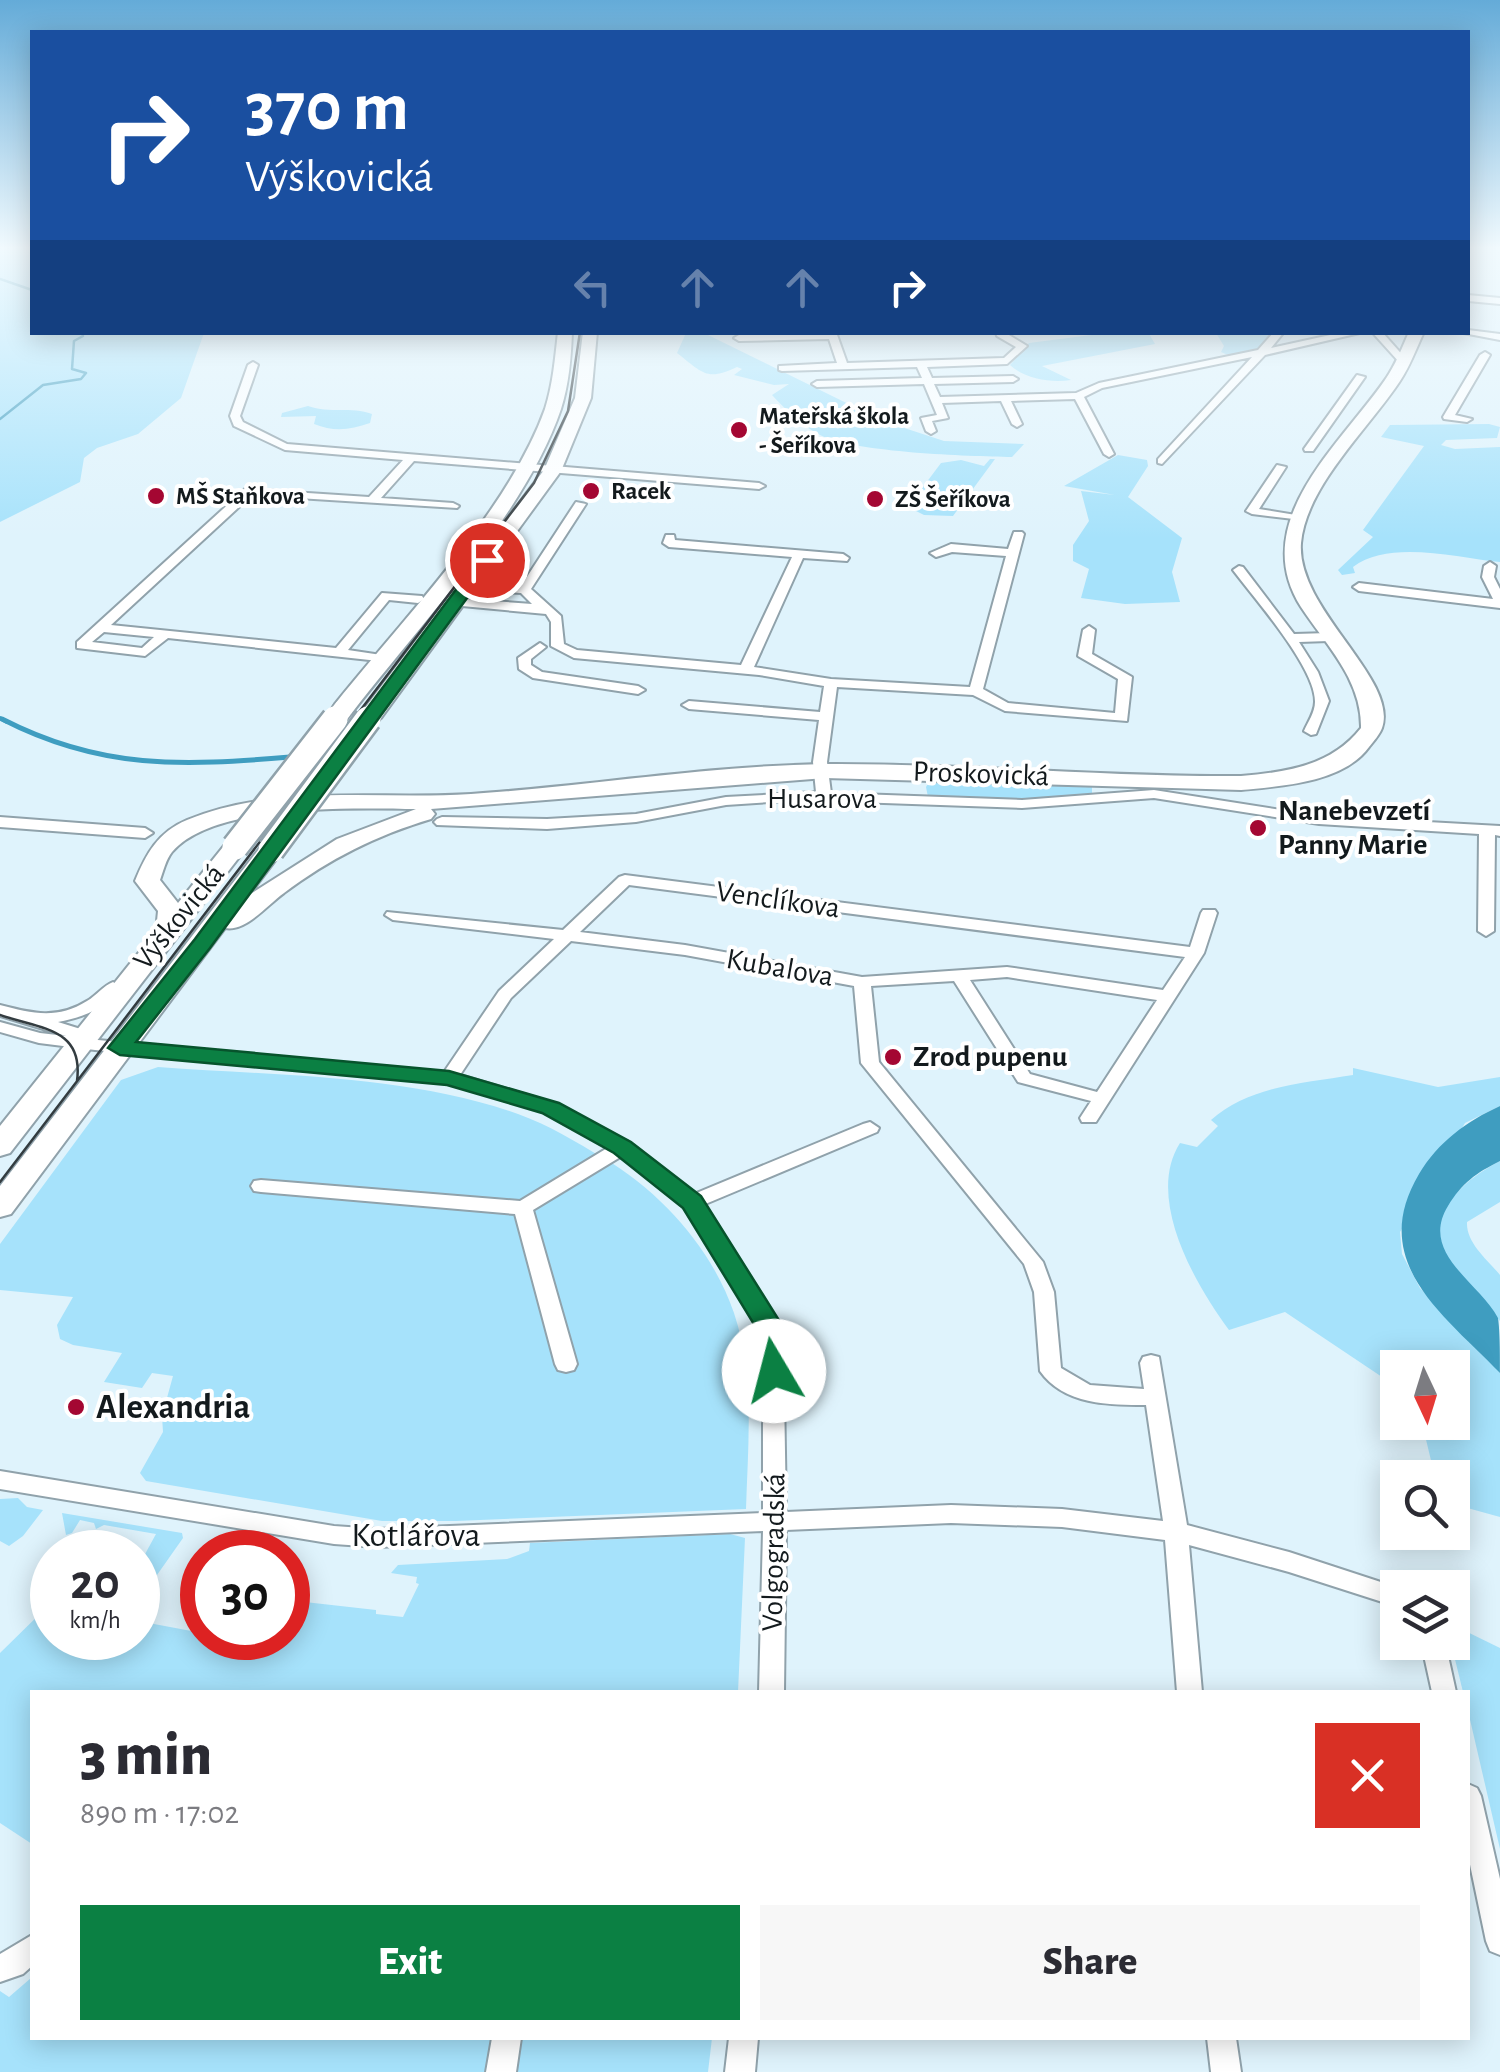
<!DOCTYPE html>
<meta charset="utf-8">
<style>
body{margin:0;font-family:"Alegreya Sans",sans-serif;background:#f7f7f7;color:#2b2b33;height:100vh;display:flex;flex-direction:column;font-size:38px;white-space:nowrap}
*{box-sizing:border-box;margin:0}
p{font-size:32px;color:#7c7c81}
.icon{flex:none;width:55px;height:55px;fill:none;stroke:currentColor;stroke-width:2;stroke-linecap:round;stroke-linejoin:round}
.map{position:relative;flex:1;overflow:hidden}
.details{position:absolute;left:30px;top:1690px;width:1440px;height:350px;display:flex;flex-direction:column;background:#fff;border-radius:0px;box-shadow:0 5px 25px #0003}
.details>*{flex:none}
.guide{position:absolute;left:30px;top:30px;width:1440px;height:305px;border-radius:0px;box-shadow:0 5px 25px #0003;background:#1a4fa0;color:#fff;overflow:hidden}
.needle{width:65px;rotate:176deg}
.fabs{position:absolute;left:1380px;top:1350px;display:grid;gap:20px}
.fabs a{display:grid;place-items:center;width:90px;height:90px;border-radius:0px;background:#fff;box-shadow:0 5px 25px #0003;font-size:50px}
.speed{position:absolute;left:30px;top:1530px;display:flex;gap:20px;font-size:50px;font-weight:700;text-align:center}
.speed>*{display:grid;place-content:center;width:130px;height:130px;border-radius:50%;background:#fff;box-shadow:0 5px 25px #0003;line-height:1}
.speed small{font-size:25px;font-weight:400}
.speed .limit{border:15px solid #d22;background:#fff;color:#111}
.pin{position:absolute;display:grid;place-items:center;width:85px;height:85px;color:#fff;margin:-42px;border:5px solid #fff;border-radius:50%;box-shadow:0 2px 10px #0007}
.me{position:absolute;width:110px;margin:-55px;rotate:352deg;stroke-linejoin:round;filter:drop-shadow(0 0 8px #0008)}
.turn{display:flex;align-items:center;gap:35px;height:210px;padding:0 50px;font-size:45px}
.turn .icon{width:130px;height:130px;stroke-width:2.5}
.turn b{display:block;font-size:70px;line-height:85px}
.lanes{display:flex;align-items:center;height:95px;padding:0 50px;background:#0003;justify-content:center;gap:50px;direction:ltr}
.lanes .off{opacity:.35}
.round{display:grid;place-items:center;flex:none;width:105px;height:105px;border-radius:0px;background:#f7f7f7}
.overview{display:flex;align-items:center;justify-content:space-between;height:170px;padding:0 50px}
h1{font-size:60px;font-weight:800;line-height:75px}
.button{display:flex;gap:20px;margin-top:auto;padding:20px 50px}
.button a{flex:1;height:115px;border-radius:0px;background:#0b8043;color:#fff;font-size:40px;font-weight:800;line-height:115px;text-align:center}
.button a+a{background:#f7f7f7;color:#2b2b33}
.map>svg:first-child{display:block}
</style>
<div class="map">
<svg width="1500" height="2072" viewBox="0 0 1500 2072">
<rect width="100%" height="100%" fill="#dff3fc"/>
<path fill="#a6e2fb" d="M 0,249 L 32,249 L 32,332 L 204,333 L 181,398 L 138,434 L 97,448 L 84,458 L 80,482 L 0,522 Z
M 1148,332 L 1155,344 L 1042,366 L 1071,380 C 1051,383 1025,379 1010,365 L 1029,343 L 1107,333 Z
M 686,333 L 706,334 L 883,421 L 944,441 L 1024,444 L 1012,457 C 967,456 858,453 820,435 C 802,426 786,410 772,395 L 789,384 L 774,385 L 734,375 L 742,369 L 737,367 C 706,382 702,372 677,353 Z
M 1216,333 L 1279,333 C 1263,351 1245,363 1221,352 L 1224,346 Z
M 308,406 C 330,414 351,406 372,414 L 370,423 C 350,430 334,432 314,424 L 316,416 L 281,417 L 282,413 Z
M 1489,424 L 1500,427 L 1497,438 L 1446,440 L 1441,445 L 1455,449 L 1500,447 L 1500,562 C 1457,558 1390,539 1353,567 L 1355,573 L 1342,575 L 1338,570 L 1373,537 L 1363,530 L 1424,446 L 1381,437 L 1390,425 Z
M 1118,455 L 1147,460 L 1148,466 L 1128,497 L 1182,538 L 1172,572 L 1180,602 L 1125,604 L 1081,598 L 1089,569 L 1073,561 L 1073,545 L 1089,521 L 1081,491 L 1115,495 L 1064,486 Z
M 990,459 L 995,459 L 953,516 L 924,515 L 908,507 L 941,463 L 961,460 L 984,466 Z
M 931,779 L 1092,787 L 1092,794 L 1015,800 L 928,797 L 926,787 Z
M 158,1067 C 277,1076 404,1074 518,1114 C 549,1125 576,1142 605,1159 C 662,1193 712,1249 734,1313 C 755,1376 748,1443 746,1509 L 456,1521 L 382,1521 L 146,1481 L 140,1473 L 163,1432 L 162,1416 L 173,1376 L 152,1373 L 142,1388 L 104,1382 L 122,1353 L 73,1345 L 60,1339 L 57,1325 L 73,1297 L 0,1290 L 0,1244 L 121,1080 Z
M 1353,1068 L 1438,1087 L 1500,1077 L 1500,1106 L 1465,1123 L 1400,1232 L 1402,1254 L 1420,1288 L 1500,1373 L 1500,1517 L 1453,1504 L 1452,1478 L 1435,1477 L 1422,1423 L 1452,1422 L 1452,1368 L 1398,1368 L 1397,1387 L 1285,1312 L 1229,1330 C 1195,1284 1145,1198 1180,1143 L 1197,1147 L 1218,1126 L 1211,1120 C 1249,1086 1304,1083 1353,1075 Z
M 1500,1161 L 1500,1202 L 1467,1222 C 1466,1243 1487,1259 1500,1275 L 1500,1321 C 1483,1300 1457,1277 1445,1253 C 1424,1211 1469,1177 1500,1161 Z
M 18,1498 L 27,1507 L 43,1510 L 23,1536 L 9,1546 L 0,1541 L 0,1499 Z
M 62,1513 L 182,1533 L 183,1538 L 138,1602 L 138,1567 L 156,1534 L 104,1525 L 96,1529 L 94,1523 L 80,1520 L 72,1533 L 66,1535 Z
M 730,1534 L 745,1538 L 738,1692 L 32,1692 L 32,1844 L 0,1823 L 0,1653 L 52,1602 L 52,1638 L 138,1638 L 138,1621 L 202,1633 L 202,1638 L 288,1638 L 288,1597 L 296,1601 L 376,1610 L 376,1614 L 403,1617 L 419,1584 L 416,1583 L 417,1577 L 391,1573 L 398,1565 L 507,1559 L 529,1551 L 530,1543 Z
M 1453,1625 L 1500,1648 L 1500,1849 L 1468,1711 L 1468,1692 L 1463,1692 L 1451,1643 Z
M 32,1961 L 32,2038 L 712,2038 L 708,2072 L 0,2072 L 0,1991 L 9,1997 L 31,1978 Z"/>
<path fill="#3f9dc0" d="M 1500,1106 L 1500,1161 C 1476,1173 1462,1183 1448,1206 C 1419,1253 1479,1282 1498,1318 C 1500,1331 1500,1358 1500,1373 C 1443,1314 1367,1262 1419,1174 C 1438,1142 1467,1121 1500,1106 Z"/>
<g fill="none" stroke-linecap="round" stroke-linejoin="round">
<path stroke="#3f9dc0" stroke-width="2.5" d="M 0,279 L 32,290
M 0,419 L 43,385 L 81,379 L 86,373 L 72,369 L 74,341 L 83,336 L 82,332"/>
<path stroke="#3f9dc0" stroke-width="4" d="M 0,718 L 7,722"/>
<path stroke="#3f9dc0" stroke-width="5" d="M 2,719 C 101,770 182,766 290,757"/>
<defs>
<path id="street" d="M 1468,295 L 1500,298 L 1500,304 L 1468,301 Z
M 1468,330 L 1500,334 L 1500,340 L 1458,332 L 1468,332 Z
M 836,332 L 847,363 L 1004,358 L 1016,347 L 997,336 L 996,332 L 1004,332 L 1027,346 L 1007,364 L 927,367 L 932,378 L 1013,376 L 1018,379 L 1013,382 L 934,384 L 940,397 L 1076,393 L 1099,383 L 1258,350 L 1274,332 L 1284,332 L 1271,348 L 1344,332 L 1364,332 L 1265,355 L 1162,464 L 1158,463 L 1158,459 L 1252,357 L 1102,388 L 1084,397 L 1114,454 L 1109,457 L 1104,454 L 1075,399 L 1011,401 L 1022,424 L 1017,427 L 1012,424 L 1001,401 L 942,403 L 948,418 L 932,421 L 936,431 L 931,434 L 926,431 L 921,418 L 937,415 L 924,384 L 817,387 L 812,384 L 817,381 L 922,378 L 917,367 L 782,371 L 779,370 L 779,366 L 837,363 L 829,339 L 739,341 L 734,338 L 739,335 Z
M 1372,332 L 1382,332 L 1406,359 L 1406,363 L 1400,363 Z
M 1485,352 L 1490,355 L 1455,415 L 1472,419 L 1467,422 L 1444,419 L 1443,417 L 1480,355 Z
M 253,362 L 258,365 L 240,416 L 243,422 L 287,444 L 759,483 L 765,486 L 759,489 L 414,461 L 381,498 L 453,503 L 459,506 L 457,508 L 252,495 L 111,625 L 336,648 L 382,593 L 422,596 L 424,599 L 418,603 L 389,600 L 348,650 L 388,656 L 388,662 L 168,638 L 145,656 L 77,648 L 77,642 L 245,489 L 369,497 L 403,460 L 285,450 L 234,426 L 230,416 L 248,365 ZM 104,632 L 154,637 L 142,648 L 92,642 Z
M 1357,375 L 1365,377 L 1313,451 L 1305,451 L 1304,449 Z
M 1277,465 L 1286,467 L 1259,509 L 1302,516 L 1302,520 L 1252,514 L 1246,511 Z
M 576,502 L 586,504 L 531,589 L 561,616 L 564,644 L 577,650 L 741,665 L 792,557 L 669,547 L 663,543 L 666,535 L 674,535 L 675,540 L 843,554 L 849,558 L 847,561 L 803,558 L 754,667 L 831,679 L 970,687 L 1006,556 L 952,552 L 936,557 L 930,553 L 951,544 L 1008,549 L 1014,532 L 1022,532 L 1024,534 L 983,689 L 1008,703 L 1115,713 L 1118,679 L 1078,656 L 1083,630 L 1089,626 L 1095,630 L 1092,654 L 1132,677 L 1127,721 L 1005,711 L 973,695 L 837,687 L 827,762 L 831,793 L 1022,800 L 1154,790 L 1319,816 L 1500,826 L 1500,836 L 1495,835 L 1494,931 L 1486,936 L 1478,931 L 1479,834 L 1319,824 L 1154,798 L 1022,808 L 799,800 L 726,805 L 636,822 L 547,829 L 437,825 L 434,822 L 437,819 L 442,817 L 547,819 L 636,814 L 726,797 L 816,792 L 813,762 L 819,720 L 689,709 L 682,705 L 689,701 L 820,712 L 824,686 L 759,675 L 574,658 L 551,646 L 551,622 L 546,614 L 462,606 L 460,603 L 466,599 L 532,604 L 521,593 L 467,590 L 461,586 L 467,582 L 521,586 Z
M 1490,562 L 1496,566 L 1494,577 L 1500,589 L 1500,608 L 1359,591 L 1353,587 L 1359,583 L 1493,599 L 1482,577 L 1484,566 Z
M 1239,566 L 1243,567 L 1294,634 L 1329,633 L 1335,637 L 1329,641 L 1299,642 L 1318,672 L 1329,701 L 1316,734 L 1311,735 L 1304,731 C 1308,722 1315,712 1315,702 C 1316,668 1254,598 1233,570 Z
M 540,643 L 546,647 L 531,659 L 531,665 L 542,672 L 638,686 L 645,690 L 638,694 L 533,678 L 519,669 L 518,658 Z
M 0,817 L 145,828 L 153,833 L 145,838 L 0,827 Z
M 625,875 L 1190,947 L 1201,913 L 1203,910 L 1215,910 L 1217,913 L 1204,953 L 1096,1122 L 1082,1122 L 1080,1118 L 1091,1101 L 1018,1082 L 954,981 L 871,986 L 879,1062 L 1043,1262 L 1054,1292 L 1061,1368 L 1090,1385 L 1144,1389 L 1140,1363 L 1143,1357 L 1151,1355 L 1159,1357 L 1187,1525 L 1289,1552 L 1399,1588 L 1398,1607 L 1289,1572 L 1189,1545 L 1202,1692 L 1177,1692 L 1165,1540 L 1062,1527 L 951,1523 L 786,1530 L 784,1692 L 759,1692 L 763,1531 L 377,1547 L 334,1544 L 0,1489 L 0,1471 L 334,1526 L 377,1529 L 763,1513 L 763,1333 L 685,1207 L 622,1156 L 533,1210 L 577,1364 L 574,1370 L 566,1372 L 558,1370 L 555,1364 L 515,1214 L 261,1192 L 254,1191 L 251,1186 L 254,1181 L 261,1180 L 520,1201 L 609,1147 L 545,1112 L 448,1083 L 95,1050 L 39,1043 L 0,1032 L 0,1022 L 40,1033 L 66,1036 L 0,1016 L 0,1005 C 31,1013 57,1020 87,1001 C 97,995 103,986 113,982 L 121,987 C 104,1009 85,1017 58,1022 L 87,1031 L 90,1035 L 87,1039 L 444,1072 L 499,991 L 554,939 L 393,920 L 385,915 L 387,912 L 563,930 L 619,877 ZM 629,885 L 1185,957 L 1163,990 L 1007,967 L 862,977 L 685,945 L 580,932 ZM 571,941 L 685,955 L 854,986 L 861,1063 L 1024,1264 L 1034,1292 L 1040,1371 C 1064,1405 1109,1405 1146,1405 L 1163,1521 L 1062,1509 L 951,1505 L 786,1512 L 783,1333 L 703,1205 L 877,1132 L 879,1128 L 870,1122 L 863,1124 L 694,1194 L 630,1143 L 557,1104 L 460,1075 L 511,998 ZM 1007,977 L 1157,1000 L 1097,1092 L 1030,1074 L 970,980 Z
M 1421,1642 L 1445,1642 L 1456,1692 L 1432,1692 Z
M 1468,1784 L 1477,1788 L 1481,1796 L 1500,1879 L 1500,1955 L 1490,1951 L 1486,1941 L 1468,1855 Z
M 32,1935 L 32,1966 L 23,1974 L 0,1982 L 0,1954 Z
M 492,2038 L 521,2038 L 516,2072 L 486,2072 Z
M 729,2038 L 758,2038 L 755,2072 L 725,2072 Z
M 1207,2038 L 1236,2038 L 1241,2072 L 1211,2072 Z"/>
<path id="secondary" d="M 558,332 L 572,332 C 571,358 569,384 561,409 C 526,513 419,626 351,714 L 335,714 L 332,709 L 335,704 C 403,619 509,510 545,409 C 553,384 555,358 558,332 Z
M 583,332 L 597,332 L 591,398 L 561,471 L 381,718 L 365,718 L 362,713 L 365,708 L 544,470 L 575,398 Z
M 1409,332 L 1424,332 C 1416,349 1410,366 1400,381 C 1370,427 1306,486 1301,543 C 1296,609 1399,679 1382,728 C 1380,734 1373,742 1369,747 C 1343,783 1281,786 1241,790 L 825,778 L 431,809 L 435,814 L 431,819 C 377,835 329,859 284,893 C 267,905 246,932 225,928 L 11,1214 L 0,1217 L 0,1186 L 262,845 L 280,845 L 283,850 L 249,895 L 337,839 L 416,809 C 355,808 214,803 172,852 C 166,859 163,872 160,880 L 178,903 L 227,842 L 243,842 L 247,847 L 10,1153 L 0,1156 L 0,1126 L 156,931 L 158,911 L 135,881 C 146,854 158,832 187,820 C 276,783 377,800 471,794 C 589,786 707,766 825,764 C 964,763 1102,777 1241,776 C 1287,772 1331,766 1361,728 C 1362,680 1326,645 1301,607 C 1247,522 1340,445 1385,380 C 1395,366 1402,348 1409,332 Z"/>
</defs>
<use href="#street" stroke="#90a2ab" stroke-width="4"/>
<use href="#secondary" stroke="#90a2ab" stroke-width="4"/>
<use href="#street" fill="#fff" fill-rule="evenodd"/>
<use href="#secondary" fill="#fff" fill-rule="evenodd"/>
<path stroke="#333c40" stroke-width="2.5" d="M 0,1015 C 41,1029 84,1028 77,1081
M 0,1182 L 534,483 L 568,411 L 580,332"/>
<defs>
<path id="secondary-bridge-far1" d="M 333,722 L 343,709
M 366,722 L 373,713"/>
<path id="secondary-bridge" d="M 235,847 L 335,719
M 271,850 L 368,719"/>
</defs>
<use href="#secondary-bridge-far1" stroke="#90a2ab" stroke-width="22" stroke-linecap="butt"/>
<use href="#secondary-bridge" stroke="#90a2ab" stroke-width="30" stroke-linecap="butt"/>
<use href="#secondary-bridge-far1" stroke="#fff" stroke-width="19"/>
<use href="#secondary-bridge" stroke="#fff" stroke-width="25"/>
</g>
<linearGradient id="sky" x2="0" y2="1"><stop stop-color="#64abd8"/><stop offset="0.46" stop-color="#f1fafe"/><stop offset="1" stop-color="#f1fafe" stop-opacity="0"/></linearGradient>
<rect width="1500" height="539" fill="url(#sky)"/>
<path fill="#0b8043" stroke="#07532c" stroke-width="2.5" d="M 481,556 L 495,560 L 210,948 L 136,1042 L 449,1071 L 559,1103 L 631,1142 L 701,1196 L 787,1333 L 788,1371 L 784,1378 L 764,1378 L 760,1371 L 760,1334 L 683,1208 L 614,1153 L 542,1113 L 447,1085 L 120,1055 L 108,1048 L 195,939 Z"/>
<g fill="#a40732" stroke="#fff" stroke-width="4">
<circle cx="739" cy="430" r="10"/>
<circle cx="591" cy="491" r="10"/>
<circle cx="156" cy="496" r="10"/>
<circle cx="875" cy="499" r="10"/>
<circle cx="1258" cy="828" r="10"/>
<circle cx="893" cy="1057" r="10"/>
<circle cx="76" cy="1407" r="10"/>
</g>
<g text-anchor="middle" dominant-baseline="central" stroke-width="8" stroke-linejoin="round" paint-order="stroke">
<g font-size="25" font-weight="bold" fill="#131a1d" stroke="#fff" text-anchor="start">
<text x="759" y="416">Mateřská škola<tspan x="759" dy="29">- Šeříkova</tspan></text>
<text x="611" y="491">Racek</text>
<text x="176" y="496">MŠ Staňkova</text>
<text x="895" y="499">ZŠ Šeříkova</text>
</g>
<g font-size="30" fill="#131a1d" stroke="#fff">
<text transform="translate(981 774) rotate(2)">Proskovická</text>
<text x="822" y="799">Husarova</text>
<text transform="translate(778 900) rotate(8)">Venclíkova</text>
<text transform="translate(179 917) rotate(-51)">Výškovická</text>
<text transform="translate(780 968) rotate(10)">Kubalova</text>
<text transform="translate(774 1552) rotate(-89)">Volgogradská</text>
</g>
<g font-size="30" font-weight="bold" fill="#131a1d" stroke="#fff" text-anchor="start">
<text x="1278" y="811">Nanebevzetí<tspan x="1278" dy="34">Panny Marie</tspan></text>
<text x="913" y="1057">Zrod pupenu</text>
</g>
<g font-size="35" font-weight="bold" fill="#131a1d" stroke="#fff" text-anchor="start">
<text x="96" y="1407">Alexandria</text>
</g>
<g font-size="35" fill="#131a1d" stroke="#fff">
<text x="416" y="1535">Kotlářova</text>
</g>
</g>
</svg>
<div class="fabs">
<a><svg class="needle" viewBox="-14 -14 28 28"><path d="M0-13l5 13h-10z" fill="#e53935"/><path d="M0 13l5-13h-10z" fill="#7c7c81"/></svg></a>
<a><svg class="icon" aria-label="search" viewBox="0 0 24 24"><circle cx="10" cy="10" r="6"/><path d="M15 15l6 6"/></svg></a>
<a><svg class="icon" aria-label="layers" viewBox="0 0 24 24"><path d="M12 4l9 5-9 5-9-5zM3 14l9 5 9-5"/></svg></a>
</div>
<div class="speed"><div>20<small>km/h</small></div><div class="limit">30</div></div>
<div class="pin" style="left:487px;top:560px;background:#d93025"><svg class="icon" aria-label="arrive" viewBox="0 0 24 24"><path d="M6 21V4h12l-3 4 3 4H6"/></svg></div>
<svg class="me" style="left:774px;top:1371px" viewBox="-20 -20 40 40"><circle r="19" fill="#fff"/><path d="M0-13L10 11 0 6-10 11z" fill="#0b8043"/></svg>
<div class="guide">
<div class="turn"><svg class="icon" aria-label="right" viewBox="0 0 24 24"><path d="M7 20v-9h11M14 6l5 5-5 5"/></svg><div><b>370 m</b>Výškovická</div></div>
<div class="lanes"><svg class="icon off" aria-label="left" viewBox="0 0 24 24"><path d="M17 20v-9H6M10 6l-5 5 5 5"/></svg><svg class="icon off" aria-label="ahead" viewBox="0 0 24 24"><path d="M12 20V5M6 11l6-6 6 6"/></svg><svg class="icon off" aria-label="ahead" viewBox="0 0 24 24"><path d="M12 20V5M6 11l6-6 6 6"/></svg><svg class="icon" aria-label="right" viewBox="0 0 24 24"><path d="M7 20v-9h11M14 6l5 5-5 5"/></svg></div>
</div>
<section class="details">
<div class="overview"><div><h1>3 min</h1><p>890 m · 17:02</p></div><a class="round" style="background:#d93025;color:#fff"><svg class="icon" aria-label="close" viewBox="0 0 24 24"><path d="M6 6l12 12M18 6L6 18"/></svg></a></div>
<div class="button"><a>Exit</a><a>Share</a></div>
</section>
</div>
